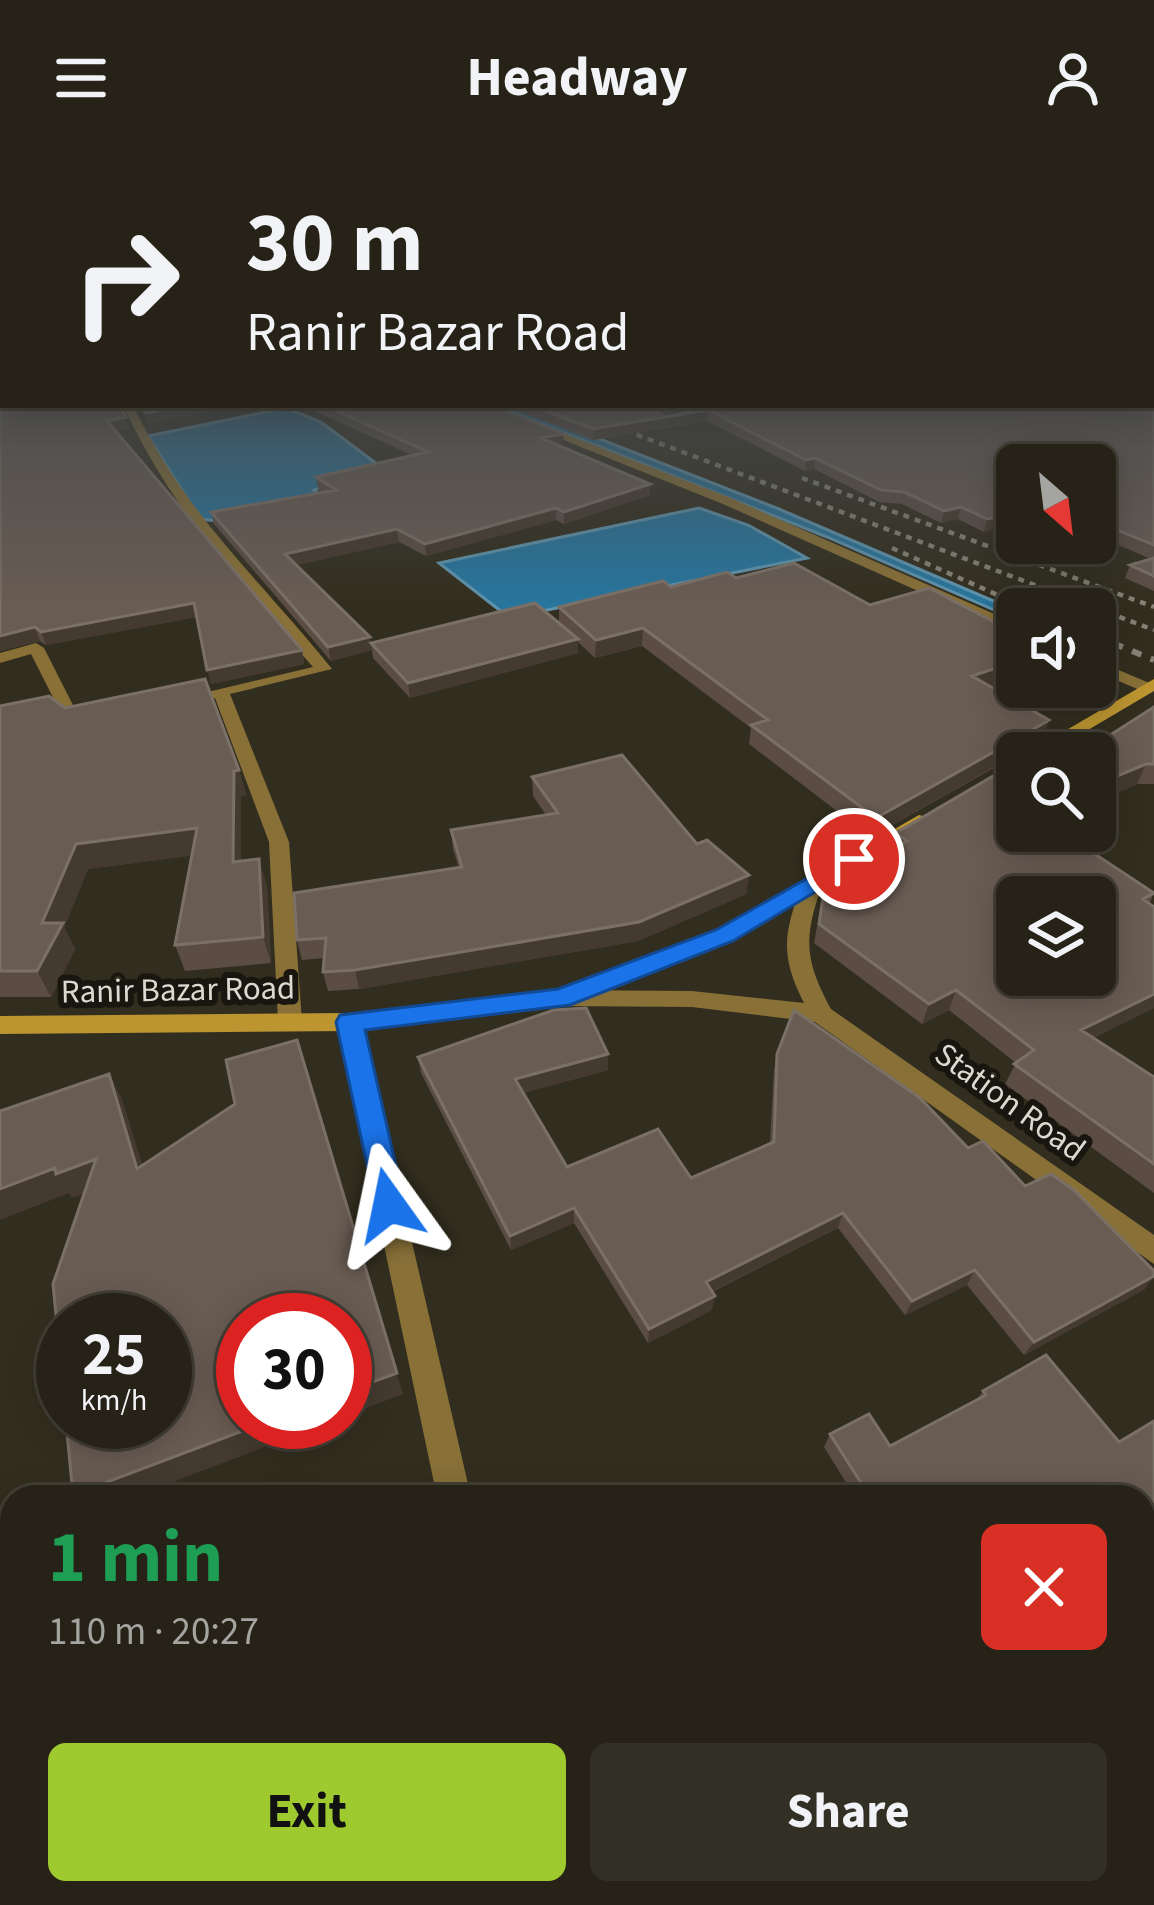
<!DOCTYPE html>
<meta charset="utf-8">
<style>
body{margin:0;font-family:"Source Sans 3",sans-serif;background:#322f24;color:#f1f3f6;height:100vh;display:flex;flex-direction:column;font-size:45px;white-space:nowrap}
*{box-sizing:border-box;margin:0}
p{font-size:39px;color:#a4a4a1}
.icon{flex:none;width:66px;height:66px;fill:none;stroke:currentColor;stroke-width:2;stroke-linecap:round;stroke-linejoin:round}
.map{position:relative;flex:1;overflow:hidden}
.sheet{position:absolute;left:0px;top:1329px;width:1155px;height:420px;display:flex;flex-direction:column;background:#262217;border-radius:36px 36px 0 0;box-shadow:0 6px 30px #0003,0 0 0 3px #423f36}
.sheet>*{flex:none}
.top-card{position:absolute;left:0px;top:0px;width:1155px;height:252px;box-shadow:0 6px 30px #0003,0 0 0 3px #423f36;background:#262217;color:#f1f3f6;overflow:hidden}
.needle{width:78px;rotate:152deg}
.controls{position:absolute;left:996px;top:288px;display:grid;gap:24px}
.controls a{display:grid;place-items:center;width:120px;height:120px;border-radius:18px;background:#262217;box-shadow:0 6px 30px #0003,0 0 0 3px #423f36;font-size:60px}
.speed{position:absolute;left:36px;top:1137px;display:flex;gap:24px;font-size:60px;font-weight:700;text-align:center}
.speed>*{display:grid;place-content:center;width:156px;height:156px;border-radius:50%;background:#262217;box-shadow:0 6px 30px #0003,0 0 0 3px #423f36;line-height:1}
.speed small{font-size:30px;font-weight:400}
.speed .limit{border:18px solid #d22;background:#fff;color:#111}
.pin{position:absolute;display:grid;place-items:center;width:102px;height:102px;color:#fff;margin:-51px;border:6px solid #fff;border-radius:50%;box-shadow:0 3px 12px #0007}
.me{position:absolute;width:132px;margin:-66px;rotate:348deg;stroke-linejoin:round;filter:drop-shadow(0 0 9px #0008)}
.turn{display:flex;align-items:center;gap:42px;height:252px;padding:0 48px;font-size:54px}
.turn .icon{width:156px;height:156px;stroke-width:2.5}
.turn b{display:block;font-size:84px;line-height:102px}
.round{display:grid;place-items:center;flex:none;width:126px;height:126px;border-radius:18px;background:#322f24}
.summary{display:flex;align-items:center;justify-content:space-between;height:204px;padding:0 48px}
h1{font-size:72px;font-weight:700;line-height:90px;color:#1e9e55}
.cta{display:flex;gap:24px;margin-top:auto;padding:24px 48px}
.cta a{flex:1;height:138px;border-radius:18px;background:#9eca2f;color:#111;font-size:48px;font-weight:700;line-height:138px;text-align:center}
.cta a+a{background:#322f24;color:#f1f3f6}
header{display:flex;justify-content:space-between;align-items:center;height:156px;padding:0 48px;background:#262217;font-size:54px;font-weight:700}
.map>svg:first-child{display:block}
</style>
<header><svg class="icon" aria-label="menu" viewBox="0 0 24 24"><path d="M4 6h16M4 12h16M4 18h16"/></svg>Headway<svg class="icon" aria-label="person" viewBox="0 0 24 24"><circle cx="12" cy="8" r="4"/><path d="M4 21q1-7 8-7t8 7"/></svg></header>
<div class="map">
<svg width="1154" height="1749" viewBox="0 0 1154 1749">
<rect width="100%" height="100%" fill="#322e1f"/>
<path fill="#28759d" stroke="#5e93ac" stroke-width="3" d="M 494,249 L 513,249 L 779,353 L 1017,455 L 1017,464 L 827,381 Z
M 286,252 L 321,266 L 385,314 L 314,334 L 324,343 L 218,365 L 200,363 L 148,280 Z
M 699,352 L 748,369 L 807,402 L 517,460 L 507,460 L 439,407 Z"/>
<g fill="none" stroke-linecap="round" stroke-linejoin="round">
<path fill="#887037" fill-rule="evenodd" d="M 123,249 L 133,249 C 185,359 258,421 332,513 L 230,538 L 289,686 L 302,865 L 290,874 L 278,865 L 269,686 L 215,542 L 182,549 L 174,544 L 313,511 C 240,429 169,350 123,249 Z
M 476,249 L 490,249 L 731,342 L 1017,468 L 1017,479 L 723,348 Z
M 36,487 L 44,492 L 79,561 L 95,560 L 95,568 L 68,571 L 31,498 L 0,507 L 0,497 Z
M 1095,504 L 1154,529 L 1154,535 L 1142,535 L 1095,515 Z
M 349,857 L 361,866 L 471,1341 L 437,1341 L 337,866 Z
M 720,1737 L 774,1737 L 769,1749 L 715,1749 Z"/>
<path fill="#887037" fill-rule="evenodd" d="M 813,719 L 823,726 C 804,781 803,801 831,853 L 1154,1079 L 1154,1108 L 815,866 L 692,851 L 561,850 L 549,842 L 561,834 L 692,835 L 804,847 C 779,798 784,776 803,726 Z"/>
<path fill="#bc9531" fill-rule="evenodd" d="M 1154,523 L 1154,535 L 1049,597 L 1027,597 Z
M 919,659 L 926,661 L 926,669 L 732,785 L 561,850 L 349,875 L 0,878 L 0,860 L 349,857 L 558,834 L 716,775 Z"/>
<path stroke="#858275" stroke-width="4.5" stroke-dasharray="6 6" stroke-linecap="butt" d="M 558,249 L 1154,474
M 802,322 L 1154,451
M 892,392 L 1029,453
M 1095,480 L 1102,483"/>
<path stroke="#858275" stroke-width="6" stroke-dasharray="10 10" stroke-linecap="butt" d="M 1095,480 L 1154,504"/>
</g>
<path fill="#5b4d44" d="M 0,203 L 126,261 L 129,272 L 115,274 L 302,494 L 304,508 L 211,528 L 196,461 L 46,489 L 40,485 L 0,495 Z
M 1154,203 L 1154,435 L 1125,422 L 1130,409 L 1151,403 L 1095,379 L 1095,309 L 984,376 L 958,363 L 941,367 L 902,348 L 879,346 L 814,313 L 805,315 L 707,265 L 593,284 L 502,249 L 704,249 L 661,259 L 665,261 L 719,249 Z
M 301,249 L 490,249 L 564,289 L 560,290 L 650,328 L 650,339 L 564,368 L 556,364 L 426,400 L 399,386 L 296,409 L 370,481 L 371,487 L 559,467 L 559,451 L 671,431 L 736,422 L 989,531 L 1049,564 L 1042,583 L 1093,590 L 1154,551 L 1154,628 L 1137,628 L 1095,647 L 1095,597 L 1017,597 L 1017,599 L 871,681 L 749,588 L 751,572 L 642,490 L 595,502 L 578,486 L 578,497 L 410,542 L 373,502 L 372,494 L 331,505 L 214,368 L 211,356 L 323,336 L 318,333 L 316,321 L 412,299 Z
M 0,550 L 239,614 L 246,639 L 241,640 L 241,705 L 267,729 L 271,807 L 185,815 L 175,789 L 192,699 L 88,713 L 64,771 L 75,793 L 51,841 L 0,841 Z
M 532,621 L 697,688 L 749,719 L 746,738 L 638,785 L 359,833 L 328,835 L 323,816 L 325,802 L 302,804 L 297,784 L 459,712 L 453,693 L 451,674 L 546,659 L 533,640 Z
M 1017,675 L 1154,737 L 1149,748 L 1154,751 L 1154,852 L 1093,882 L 1154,921 L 1154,1037 L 1005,928 L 1016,907 L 949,854 L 922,868 L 814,787 L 825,728 L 891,694 L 896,677 Z
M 777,898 L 968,992 L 1025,1030 L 1145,1133 L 1024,1199 L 967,1129 L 905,1159 L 838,1072 L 712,1136 L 712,1154 L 648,1187 L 574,1067 L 511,1094 L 421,917 L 418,901 L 608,914 L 523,937 L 567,1011 L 691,1022 L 770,987 L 774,914 Z
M 983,1235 L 1119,1286 L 1154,1265 L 1154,1526 L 1143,1531 L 1143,1341 L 855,1341 L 824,1291 L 830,1278 L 890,1290 L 976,1245 Z
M 1154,1681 L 1154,1749 L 1123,1749 L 1115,1737 L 1143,1737 L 1143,1689 Z"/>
<path fill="#453a2f" d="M 186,249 L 241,249 L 148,268 L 145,257 Z
M 658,249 L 704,249 L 657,260 L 655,263 L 708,254 L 707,265 L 593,284 L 593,273 L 654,254 Z
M 126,261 L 129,272 L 110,275 L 107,265 Z
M 563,278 L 564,289 L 541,293 L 541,282 Z
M 815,302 L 814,313 L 805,315 L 806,304 Z
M 650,328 L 650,339 L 564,368 L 564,356 Z
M 961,351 L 958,363 L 941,367 L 944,355 Z
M 556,352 L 556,364 L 426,400 L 425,388 Z
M 1017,357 L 1017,368 L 984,376 L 987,363 Z
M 397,373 L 399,386 L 288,411 L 285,398 Z
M 194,447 L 197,461 L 46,489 L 41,476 Z
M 35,471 L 40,485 L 0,495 L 0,480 Z
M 643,472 L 642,490 L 595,502 L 596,484 Z
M 370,481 L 372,494 L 331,505 L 328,491 Z
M 578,483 L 578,497 L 410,542 L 408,527 Z
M 302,494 L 304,508 L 211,528 L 207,514 Z
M 1017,505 L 1017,521 L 966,539 L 972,520 Z
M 1049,564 L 1042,583 L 1027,592 L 1032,574 Z
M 1022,580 L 1015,599 L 871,681 L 876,662 Z
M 1146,608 L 1137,628 L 1095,647 L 1095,633 L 1110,623 Z
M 239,614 L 246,639 L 241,640 L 241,731 L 233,706 L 234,615 Z
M 197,672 L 206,698 L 88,713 L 64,771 L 75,793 L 51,841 L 37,815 L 42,767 L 76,688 Z
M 259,703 L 267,729 L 271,807 L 263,781 Z
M 749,719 L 746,738 L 638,785 L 359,833 L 355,814 Z
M 956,834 L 949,854 L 922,868 L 929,848 Z
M 1154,838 L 1154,852 L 1070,893 L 1081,874 Z
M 608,898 L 608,914 L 516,939 L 515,923 Z
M 304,909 L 403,1238 L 345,1260 L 345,1236 Z
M 109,918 L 122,943 L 151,1037 L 137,1013 Z
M 96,1003 L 111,1028 L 72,1042 L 69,1037 L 0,1064 L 0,1033 L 55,1012 Z
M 574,1052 L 574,1067 L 511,1094 L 510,1080 Z
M 843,1057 L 838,1072 L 703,1140 L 706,1126 Z
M 975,1114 L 967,1129 L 905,1159 L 912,1145 Z
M 1154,1120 L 1145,1133 L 1024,1199 L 1034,1186 Z
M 715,1140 L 712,1154 L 648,1187 L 649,1173 Z
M 266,1266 L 330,1266 L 134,1341 L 76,1341 L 73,1339 Z
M 12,1686 L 12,1700 L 0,1707 L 0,1692 Z"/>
<path fill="#695c53" stroke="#7b7066" stroke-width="3" fill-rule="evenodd" d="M 0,203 L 3,203 L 3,249 L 120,249 L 126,261 L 107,265 L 302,494 L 207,514 L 194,447 L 41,476 L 35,471 L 0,480 Z
M 1152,203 L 1154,203 L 1154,389 L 1095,365 L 1095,309 L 1017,309 L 1017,357 L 987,363 L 961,351 L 944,355 L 904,336 L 881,334 L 815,302 L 806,304 L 708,254 L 593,273 L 530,249 L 658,249 L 654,254 L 665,261 L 719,249 L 1152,249 Z
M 141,249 L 186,249 L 145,257 Z
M 323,249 L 490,249 L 563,278 L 541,282 L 650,328 L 564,356 L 556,352 L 425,388 L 397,373 L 285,398 L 370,481 L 328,491 L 211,356 L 336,334 L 316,321 L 428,296 Z
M 1154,402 L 1154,420 L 1130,409 Z
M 794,407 L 870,449 L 929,432 L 1017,478 L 1017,505 L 972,520 L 1049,564 L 1032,574 L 1034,583 L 1056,583 L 1069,576 L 1093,590 L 1154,551 L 1154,608 L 1146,608 L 1110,623 L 1095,633 L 1095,597 L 1027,597 L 1027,581 L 1022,580 L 876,662 L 751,569 L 768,564 L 643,472 L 596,484 L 559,451 L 663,425 L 671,431 L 727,416 L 736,422 Z
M 535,447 L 578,483 L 408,527 L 371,487 Z
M 205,523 L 239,614 L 234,615 L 233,706 L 259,703 L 263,781 L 175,789 L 197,672 L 76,688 L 42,767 L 63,767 L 37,815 L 0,815 L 0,550 L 49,540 L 65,552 Z
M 622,599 L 697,688 L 707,684 L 749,719 L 639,766 L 355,814 L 323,816 L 326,782 L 297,784 L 294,737 L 462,711 L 451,674 L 558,657 L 532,621 Z
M 1017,606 L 1017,675 L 1060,675 L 1154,737 L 1143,743 L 1154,751 L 1154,838 L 1081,874 L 1154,921 L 1154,1008 L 1014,908 L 1034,894 L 956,834 L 929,848 L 819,768 L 825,728 L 907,685 L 896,677 ZM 1017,741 L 1095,741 L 1095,819 L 1017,819 Z
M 586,852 L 608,898 L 515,923 L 567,1011 L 658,973 L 691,1022 L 774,986 L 777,898 L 794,854 L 920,942 L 968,992 L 983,985 L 1025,1030 L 1051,1018 L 1074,1034 L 1154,1115 L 1154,1120 L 1034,1186 L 975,1114 L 912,1145 L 843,1057 L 706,1126 L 715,1140 L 649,1173 L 574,1052 L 510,1080 L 418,901 L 554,854 Z
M 297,884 L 397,1217 L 345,1236 L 345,1164 L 243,1164 L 243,1266 L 266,1266 L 73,1339 L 66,1266 L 165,1266 L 165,1164 L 63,1164 L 63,1232 L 53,1128 L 96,1003 L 56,1018 L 55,1012 L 0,1033 L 0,955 L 109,918 L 137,1013 L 235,948 L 226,904 Z
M 1046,1199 L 1119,1286 L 1154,1265 L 1154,1521 L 1143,1507 L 1143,1341 L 870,1341 L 830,1278 L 869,1258 L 890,1290 L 986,1239 L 983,1235 Z
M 12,1555 L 12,1686 L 0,1692 L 0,1561 Z
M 1154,1692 L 1154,1749 L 1145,1749 L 1138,1737 L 1143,1737 L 1143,1700 Z
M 440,1737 L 525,1737 L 529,1749 L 419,1749 Z
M 610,1737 L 638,1737 L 620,1749 L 615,1749 Z"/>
<linearGradient id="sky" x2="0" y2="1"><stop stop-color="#1c1911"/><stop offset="0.45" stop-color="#494c4d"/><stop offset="1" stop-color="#494c4d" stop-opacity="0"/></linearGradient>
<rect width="1154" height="448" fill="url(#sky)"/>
<path fill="#1a73e8" stroke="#114b97" stroke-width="3" d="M 854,696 L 865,703 L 862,708 L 733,785 L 570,849 L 365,874 L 405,1049 L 400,1059 L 389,1063 L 378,1059 L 336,866 L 340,859 L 558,833 L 716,774 Z"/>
<g text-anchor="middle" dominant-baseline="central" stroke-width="12" stroke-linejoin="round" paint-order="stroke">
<g font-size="33" fill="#dcdad0" stroke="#18160f">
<text transform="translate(178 834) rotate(-1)">Ranir Bazar Road</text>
<text transform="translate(1010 946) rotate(36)">Station Road</text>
</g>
</g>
</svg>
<div class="controls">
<a><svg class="needle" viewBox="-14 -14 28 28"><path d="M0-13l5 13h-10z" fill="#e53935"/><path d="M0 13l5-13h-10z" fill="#a4a4a1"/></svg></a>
<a><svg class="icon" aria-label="sound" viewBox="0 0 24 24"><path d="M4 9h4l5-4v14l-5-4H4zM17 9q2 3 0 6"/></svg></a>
<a><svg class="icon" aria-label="search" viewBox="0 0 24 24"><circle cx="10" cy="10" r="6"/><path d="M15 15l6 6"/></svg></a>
<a><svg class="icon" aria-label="layers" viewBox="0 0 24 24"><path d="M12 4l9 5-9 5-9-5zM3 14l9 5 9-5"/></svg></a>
</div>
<div class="speed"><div>25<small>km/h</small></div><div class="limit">30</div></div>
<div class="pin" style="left:854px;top:703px;background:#d93025"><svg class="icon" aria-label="arrive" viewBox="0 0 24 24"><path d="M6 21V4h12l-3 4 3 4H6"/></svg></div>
<svg class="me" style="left:389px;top:1049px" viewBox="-20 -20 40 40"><path d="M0-17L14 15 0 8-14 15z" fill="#1a73e8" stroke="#fff" stroke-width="4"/></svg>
<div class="top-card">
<div class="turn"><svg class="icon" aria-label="right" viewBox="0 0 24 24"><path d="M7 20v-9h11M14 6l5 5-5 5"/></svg><div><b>30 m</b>Ranir Bazar Road</div></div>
</div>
<section class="sheet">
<div class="summary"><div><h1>1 min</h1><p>110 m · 20:27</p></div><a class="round" style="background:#d93025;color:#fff"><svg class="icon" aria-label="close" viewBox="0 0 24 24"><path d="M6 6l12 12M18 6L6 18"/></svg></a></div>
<div class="cta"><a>Exit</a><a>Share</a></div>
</section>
</div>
